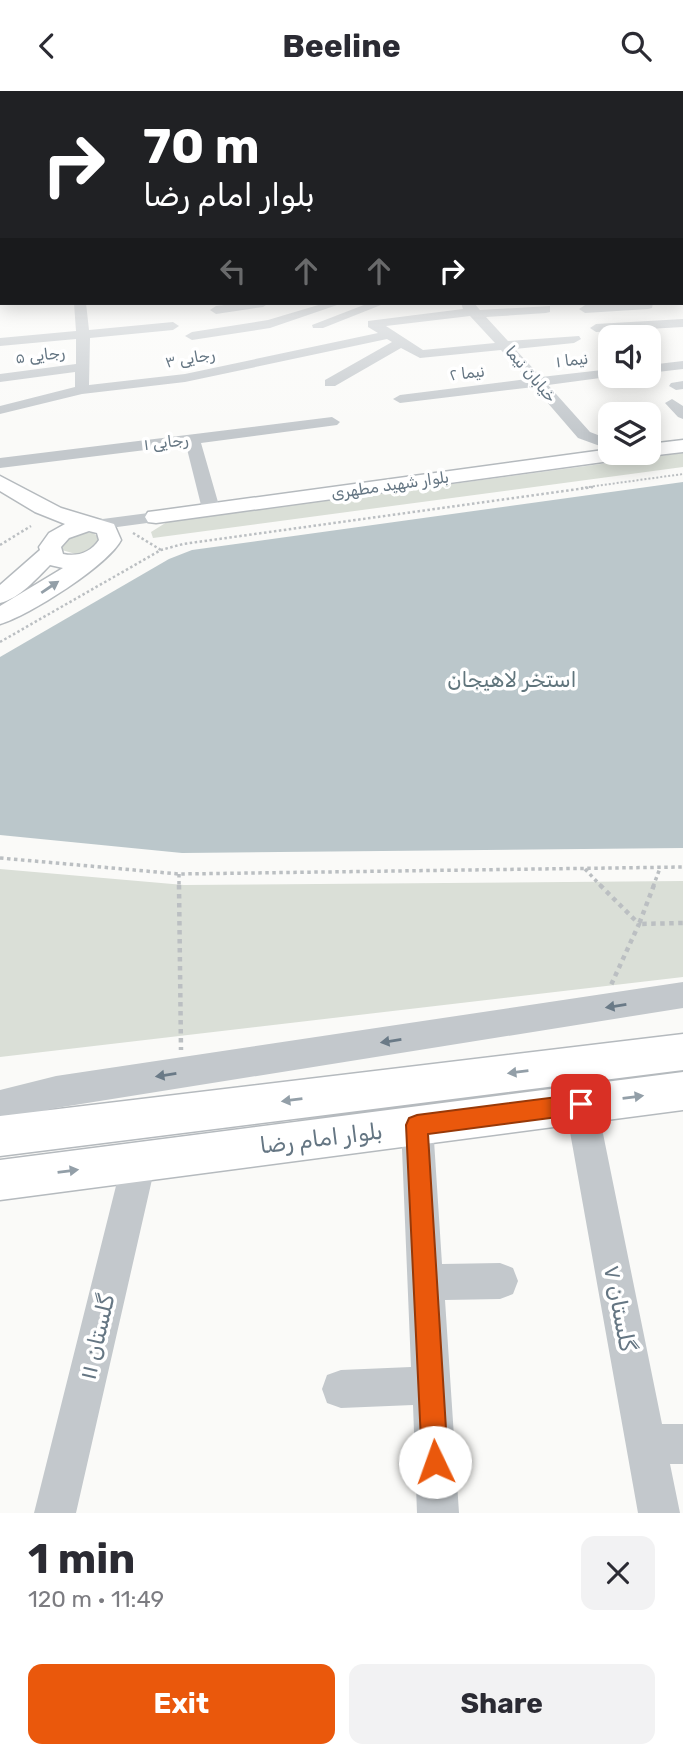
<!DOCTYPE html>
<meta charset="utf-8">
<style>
body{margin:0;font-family:Rubik,"Noto Sans Arabic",sans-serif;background:#f2f2f3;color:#2b2b33;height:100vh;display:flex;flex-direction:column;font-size:26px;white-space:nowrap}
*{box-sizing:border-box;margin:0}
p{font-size:23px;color:#7c7c81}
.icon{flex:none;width:38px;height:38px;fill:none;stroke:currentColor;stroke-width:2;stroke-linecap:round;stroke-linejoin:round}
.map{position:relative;height:1422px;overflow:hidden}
.sheet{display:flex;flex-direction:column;background:#fff;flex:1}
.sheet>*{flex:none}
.hud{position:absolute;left:0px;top:0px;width:684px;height:214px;box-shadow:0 4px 18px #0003;background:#202124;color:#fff;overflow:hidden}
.tools{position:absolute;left:598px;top:234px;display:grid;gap:14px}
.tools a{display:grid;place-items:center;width:63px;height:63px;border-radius:14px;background:#fff;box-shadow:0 4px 18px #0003;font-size:35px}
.pin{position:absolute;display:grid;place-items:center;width:60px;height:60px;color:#fff;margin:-30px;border-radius:14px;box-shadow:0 4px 10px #0006}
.me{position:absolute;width:77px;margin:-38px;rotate:357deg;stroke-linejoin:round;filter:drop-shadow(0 0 5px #0008)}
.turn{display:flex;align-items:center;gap:24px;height:147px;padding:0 28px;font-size:32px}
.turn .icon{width:91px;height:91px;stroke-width:2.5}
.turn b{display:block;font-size:49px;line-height:60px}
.lanes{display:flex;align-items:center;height:66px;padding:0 28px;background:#0003;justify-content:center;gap:35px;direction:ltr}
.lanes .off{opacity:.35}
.round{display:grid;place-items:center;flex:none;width:74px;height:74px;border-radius:14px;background:#f2f2f3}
.headline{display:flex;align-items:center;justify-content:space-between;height:119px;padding:0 28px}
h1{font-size:42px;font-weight:700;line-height:52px}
.cta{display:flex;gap:14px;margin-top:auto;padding:14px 28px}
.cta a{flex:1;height:80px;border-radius:14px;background:#ea580c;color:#fff;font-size:28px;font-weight:700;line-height:80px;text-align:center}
.cta a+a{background:#f2f2f3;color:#2b2b33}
header{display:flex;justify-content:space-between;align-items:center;height:91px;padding:0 28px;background:#fff;font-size:32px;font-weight:700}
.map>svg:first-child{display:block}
</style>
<header><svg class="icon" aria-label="back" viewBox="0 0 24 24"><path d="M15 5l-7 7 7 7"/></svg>Beeline<svg class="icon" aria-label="search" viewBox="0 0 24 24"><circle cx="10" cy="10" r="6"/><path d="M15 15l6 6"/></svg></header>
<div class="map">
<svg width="683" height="1422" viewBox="0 0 683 1422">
<rect width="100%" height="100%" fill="#fafaf8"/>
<path fill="#dadfd7" d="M 683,362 L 683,376 L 153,447 L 151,441 L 167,431 Z
M 80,442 L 93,442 L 100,447 L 100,454 L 79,464 L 62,459 L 61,456 L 63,449 Z
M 0,778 L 184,794 L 683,790 L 683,886 L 0,966 Z"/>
<path fill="#bbc7cb" d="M 683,391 L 683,757 L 182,762 L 0,744 L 0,566 L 169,468 L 192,459 Z"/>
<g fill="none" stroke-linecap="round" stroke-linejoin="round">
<defs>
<path id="major" d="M 682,155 L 683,155 L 683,163 L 682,163 Z
M 683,349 L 683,361 L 649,365 L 642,362 L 649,362 L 649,353 Z
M 611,358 L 611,362 L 635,362 L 625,368 L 156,432 L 148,431 L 145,426 L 148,421 L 156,420 Z
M 0,385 L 61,417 L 114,433 L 121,449 C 108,474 29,525 0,533 L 0,515 L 63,477 L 50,474 C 36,488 20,507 0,512 L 0,494 L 40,459 L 39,456 L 49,442 L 65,433 L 35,421 L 0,400 ZM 89,440 L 97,442 L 99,449 C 91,461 78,466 63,463 L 61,456 L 69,447 Z
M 683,943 L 683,979 L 0,1065 L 0,1025 Z
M 683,981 L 683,1019 L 0,1109 L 0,1069 Z"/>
</defs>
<use href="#major" stroke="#b5babe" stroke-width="3"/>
<path stroke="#bbbfc2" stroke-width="2" stroke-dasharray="2 2" stroke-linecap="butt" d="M 581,397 L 683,383"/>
<path stroke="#bbbfc2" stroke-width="2.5" stroke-dasharray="2.5 2.5" stroke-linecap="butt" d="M 133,442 L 161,459
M 0,454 L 31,435
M 0,551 L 161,459 L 183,453 L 593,396"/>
<path stroke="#bbbfc2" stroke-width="3.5" stroke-dasharray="3.5 3.5" stroke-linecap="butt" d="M 0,767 L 179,783 L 683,776
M 585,778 L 602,796
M 179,783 L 179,796
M 653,796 L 660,777"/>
<path stroke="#bbbfc2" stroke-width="4.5" stroke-dasharray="4.5 4.5" stroke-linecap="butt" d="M 179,794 L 181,959
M 600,794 L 639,833 L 611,894
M 654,794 L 639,833 L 683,832"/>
<path fill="#c3c8cc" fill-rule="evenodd" d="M 682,144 L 683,144 L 683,150 L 682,150 Z
M 0,149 L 2,149 L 2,155 L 0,155 Z
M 682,170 L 683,170 L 683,176 L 682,176 Z
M 0,180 L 2,180 L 2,186 L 0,186 Z
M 0,200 L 2,200 L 2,208 L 0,208 Z
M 683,205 L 683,213 L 678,213 L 682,212 Z
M 74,212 L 86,212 L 89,239 L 173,231 L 179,235 L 173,239 L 90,247 L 89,294 L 185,283 L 378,242 L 368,236 L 368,230 L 463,218 L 461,212 L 474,212 L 480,219 L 550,215 L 550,221 L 546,222 L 486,226 L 508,250 L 579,245 L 581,248 L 574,252 L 515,258 L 541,286 L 611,278 L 611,285 L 615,285 L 548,294 L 590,341 L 611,349 L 611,359 L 578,347 L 534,296 L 400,312 L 393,308 L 400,304 L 527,288 L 501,259 L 420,267 L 401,257 L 335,295 L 325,295 L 325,289 L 392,251 L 387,248 L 185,291 L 82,303 L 0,323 L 0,315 L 75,296 L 75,281 L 0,291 L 0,283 L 76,273 L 76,248 L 0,255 L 0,247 L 76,240 ZM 470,225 L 495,252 L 423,259 L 386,235 Z
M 240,212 L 269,212 L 263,216 L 216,223 L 210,219 L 216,215 Z
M 325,212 L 343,212 L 270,237 L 192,249 L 185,245 L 192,241 L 268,229 Z
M 369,212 L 386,212 L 323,237 L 313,237 L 312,234 Z
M 653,212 L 652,217 L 648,218 L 585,222 L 579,218 L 585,214 Z
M 683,228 L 683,236 L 596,241 L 590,237 L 596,233 Z
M 683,270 L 683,278 L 649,282 L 649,274 Z
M 683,290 L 683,298 L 676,299 L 669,295 L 671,292 Z
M 672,308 L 683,315 L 683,328 L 678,326 L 665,312 Z
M 332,326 L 340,331 L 337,334 L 201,352 L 220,418 L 211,423 L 202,418 L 186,354 L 0,377 L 0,367 Z
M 156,421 L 162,422 L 165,426 L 162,430 L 95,439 L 86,434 L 95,429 Z
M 683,891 L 683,917 L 56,1017 L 0,1031 L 0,999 L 56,985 Z
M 581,997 L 592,1002 L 597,1013 L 662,1333 L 683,1333 L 683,1373 L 670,1373 L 680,1422 L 638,1422 L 565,1013 L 570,1002 Z
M 417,1018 L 428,1023 L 433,1034 L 442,1173 L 500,1172 L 513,1177 L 518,1190 L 513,1203 L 500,1208 L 445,1209 L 459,1422 L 417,1422 L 413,1314 L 341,1317 L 327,1312 L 322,1298 L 327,1284 L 341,1279 L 411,1276 L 401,1034 L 406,1023 Z
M 139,1054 L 151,1059 L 156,1071 L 76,1422 L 34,1422 L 122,1071 L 127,1059 Z"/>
<use href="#major" fill="#fff" fill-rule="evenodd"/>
</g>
<defs><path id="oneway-solid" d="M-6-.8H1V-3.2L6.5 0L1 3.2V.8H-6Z" transform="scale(1.75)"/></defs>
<g fill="#939fa8">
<use href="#oneway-solid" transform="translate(50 496) rotate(-34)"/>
<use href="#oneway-solid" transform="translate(518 981) rotate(173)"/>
<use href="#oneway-solid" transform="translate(633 1006) rotate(-7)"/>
<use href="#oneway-solid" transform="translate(292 1009) rotate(173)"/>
<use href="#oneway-solid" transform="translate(68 1080) rotate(-7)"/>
</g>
<g fill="#6a7a87">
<use href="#oneway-solid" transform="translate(616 915) rotate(171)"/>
<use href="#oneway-solid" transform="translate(391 950) rotate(171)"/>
<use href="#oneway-solid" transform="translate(166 984) rotate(171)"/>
</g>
<linearGradient id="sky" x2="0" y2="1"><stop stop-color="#96bcdc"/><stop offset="0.42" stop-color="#fdfdfc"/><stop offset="1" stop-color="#fdfdfc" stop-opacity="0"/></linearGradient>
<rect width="683" height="343" fill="url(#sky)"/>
<path fill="#ea580c" stroke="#983908" stroke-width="2" d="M 581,1003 L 588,1006 L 591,1013 L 588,1020 L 581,1023 L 428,1043 L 448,1371 L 444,1380 L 435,1384 L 426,1380 L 422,1371 L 406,1034 L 409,1027 L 417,1024 Z"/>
<g text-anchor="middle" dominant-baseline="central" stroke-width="7" stroke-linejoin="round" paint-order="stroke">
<g font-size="16" fill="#657683" stroke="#fff">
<text transform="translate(40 264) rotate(-7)">رجایی ۵</text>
<text transform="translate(190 267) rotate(-10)">رجایی ۳</text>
<text transform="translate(572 269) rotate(-7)">نیما ۱</text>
<text transform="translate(467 282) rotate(-7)">نیما ۲</text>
<text transform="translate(531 283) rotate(49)">خیابان نیما</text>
<text transform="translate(166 351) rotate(-7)">رجایی ۱</text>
<text transform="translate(390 394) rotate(-8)">بلوار شهید مطهری</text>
</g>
<g font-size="21" font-style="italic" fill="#60757c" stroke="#fff">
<text x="512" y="588">استخر لاهیجان</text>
</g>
<g font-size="23" fill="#657683" stroke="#fff">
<text transform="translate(321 1047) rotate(-7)">بلوار امام رضا</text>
<text transform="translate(620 1217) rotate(79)">گلستان ۷</text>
<text transform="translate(97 1246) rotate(-77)">گلستان ۱۱</text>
</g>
</g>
</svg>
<div class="tools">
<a><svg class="icon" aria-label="sound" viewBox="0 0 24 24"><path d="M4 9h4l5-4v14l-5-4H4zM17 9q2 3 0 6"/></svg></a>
<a><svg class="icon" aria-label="layers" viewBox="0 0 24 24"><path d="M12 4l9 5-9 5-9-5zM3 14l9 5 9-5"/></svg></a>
</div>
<div class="pin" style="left:581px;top:1013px;background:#d93025"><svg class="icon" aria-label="arrive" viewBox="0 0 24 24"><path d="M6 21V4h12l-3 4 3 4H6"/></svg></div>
<svg class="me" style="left:435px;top:1371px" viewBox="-20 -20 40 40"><circle r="19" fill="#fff"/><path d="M0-13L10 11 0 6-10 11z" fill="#ea580c"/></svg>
<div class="hud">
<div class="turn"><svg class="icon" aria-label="right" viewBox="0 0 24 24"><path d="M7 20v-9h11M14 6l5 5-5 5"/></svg><div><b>70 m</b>بلوار امام رضا</div></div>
<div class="lanes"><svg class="icon off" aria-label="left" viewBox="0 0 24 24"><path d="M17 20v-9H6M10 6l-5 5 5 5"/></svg><svg class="icon off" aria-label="ahead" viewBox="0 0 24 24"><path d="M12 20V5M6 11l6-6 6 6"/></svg><svg class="icon off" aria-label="ahead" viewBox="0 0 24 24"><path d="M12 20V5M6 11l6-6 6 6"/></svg><svg class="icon" aria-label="right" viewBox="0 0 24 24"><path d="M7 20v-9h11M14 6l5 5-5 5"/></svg></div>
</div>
</div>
<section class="sheet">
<div class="headline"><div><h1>1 min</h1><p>120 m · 11:49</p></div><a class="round"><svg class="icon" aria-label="close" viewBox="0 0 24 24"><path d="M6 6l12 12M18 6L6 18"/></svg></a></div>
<div class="cta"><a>Exit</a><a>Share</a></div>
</section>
